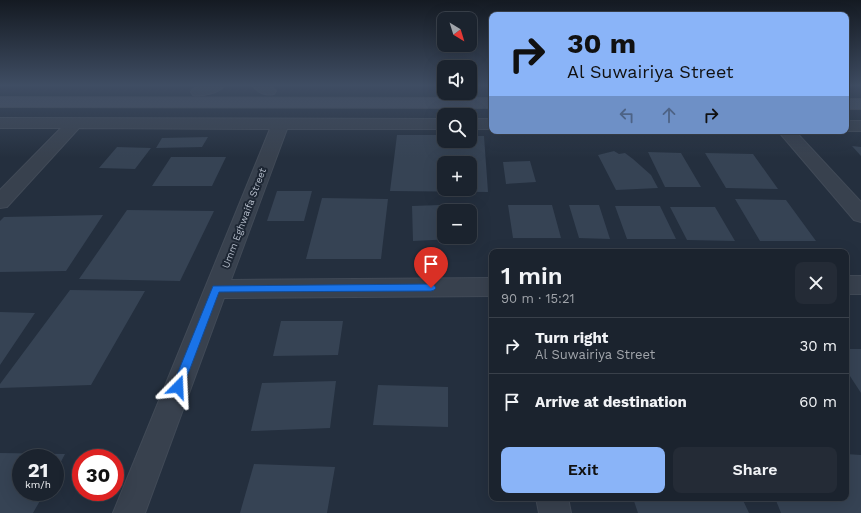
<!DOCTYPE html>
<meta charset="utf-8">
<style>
body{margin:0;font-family:"Work Sans",sans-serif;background:#242b36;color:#f1f3f6;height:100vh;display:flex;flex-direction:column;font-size:15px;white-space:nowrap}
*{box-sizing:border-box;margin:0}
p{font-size:13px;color:#a0a4aa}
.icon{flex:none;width:22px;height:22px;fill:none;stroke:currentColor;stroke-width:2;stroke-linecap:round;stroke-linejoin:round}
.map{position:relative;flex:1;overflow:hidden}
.sheet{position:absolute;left:489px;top:249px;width:360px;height:252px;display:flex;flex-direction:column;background:#1b232e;border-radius:8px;box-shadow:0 4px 16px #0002,0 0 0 1px #39404a}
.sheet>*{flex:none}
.hud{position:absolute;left:489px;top:12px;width:360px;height:122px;border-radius:8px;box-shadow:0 4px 16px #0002,0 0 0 1px #39404a;background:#8ab4f8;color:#111;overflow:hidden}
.needle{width:26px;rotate:142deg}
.buttons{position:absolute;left:437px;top:12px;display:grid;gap:8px}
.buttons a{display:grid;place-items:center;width:40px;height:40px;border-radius:8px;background:#1b232e;box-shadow:0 4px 16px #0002,0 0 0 1px #39404a;font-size:20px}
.speed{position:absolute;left:12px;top:449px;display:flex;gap:8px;font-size:20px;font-weight:700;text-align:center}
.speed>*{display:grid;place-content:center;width:52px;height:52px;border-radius:50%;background:#1b232e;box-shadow:0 4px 16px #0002,0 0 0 1px #39404a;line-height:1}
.speed small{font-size:10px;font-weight:400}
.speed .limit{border:6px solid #d22;background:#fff;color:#111}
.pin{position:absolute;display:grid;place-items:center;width:34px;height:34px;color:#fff;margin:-41px -17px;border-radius:50% 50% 50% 0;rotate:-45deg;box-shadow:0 0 4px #0007}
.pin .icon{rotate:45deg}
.me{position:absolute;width:44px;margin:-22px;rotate:21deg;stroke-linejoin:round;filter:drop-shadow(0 0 3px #0008)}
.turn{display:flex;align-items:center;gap:14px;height:84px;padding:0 12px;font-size:18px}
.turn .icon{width:52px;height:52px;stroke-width:2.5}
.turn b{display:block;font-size:28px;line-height:34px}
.lanes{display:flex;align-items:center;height:38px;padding:0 12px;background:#0003;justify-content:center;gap:20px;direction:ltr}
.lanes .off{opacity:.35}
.round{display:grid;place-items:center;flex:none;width:42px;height:42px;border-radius:8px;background:#242b36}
.head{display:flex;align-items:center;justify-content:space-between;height:68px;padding:0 12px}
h1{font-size:24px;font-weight:600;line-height:30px}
.cta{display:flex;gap:8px;margin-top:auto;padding:8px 12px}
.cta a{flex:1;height:46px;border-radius:8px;background:#8ab4f8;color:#111;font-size:16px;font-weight:600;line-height:46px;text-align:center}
.cta a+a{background:#242b36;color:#f1f3f6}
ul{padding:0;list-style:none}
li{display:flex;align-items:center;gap:12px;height:56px;padding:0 12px;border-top:1px solid #39404a}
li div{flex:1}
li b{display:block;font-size:15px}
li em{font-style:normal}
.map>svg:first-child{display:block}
</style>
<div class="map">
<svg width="861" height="513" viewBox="0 0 861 513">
<rect width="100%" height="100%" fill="#242f3e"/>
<path fill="#364354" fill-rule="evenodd" d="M 397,135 L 444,135 L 444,141 L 470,141 L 470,136 L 484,136 L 488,192 L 390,191 ZM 444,163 L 470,163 L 470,189 L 444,189 Z
M 208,137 L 202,147 L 156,148 L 162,138 Z
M 852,146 L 861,147 L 861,156 Z
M 117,147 L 151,148 L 135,169 L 99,168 Z
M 614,151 L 619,154 L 625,153 L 633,159 L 651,175 L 658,188 L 616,190 L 598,155 Z
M 648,152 L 681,153 L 701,187 L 665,187 Z
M 705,153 L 753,154 L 778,189 L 726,188 Z
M 171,157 L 226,157 L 212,186 L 152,186 Z
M 530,161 L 536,182 L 506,184 L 503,162 Z
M 277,191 L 312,191 L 304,221 L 267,221 Z
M 322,198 L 388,199 L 381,259 L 306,259 Z
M 735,199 L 786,200 L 816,241 L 760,241 Z
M 468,204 L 470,211 L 444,211 L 444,237 L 470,237 L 471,219 L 474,238 L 413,241 L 412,206 Z
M 508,205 L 552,205 L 561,238 L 513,238 Z
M 569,205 L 599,205 L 610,239 L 579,238 Z
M 615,206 L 660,206 L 676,239 L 627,239 Z
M 670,207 L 715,207 L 735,241 L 687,240 Z
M 127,210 L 214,211 L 180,281 L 79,279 Z
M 103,215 L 66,271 L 0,272 L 0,221 L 4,217 Z
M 70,290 L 145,291 L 91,385 L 0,388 L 0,384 Z
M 0,312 L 35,313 L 0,365 Z
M 281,321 L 343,321 L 338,355 L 273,356 Z
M 846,349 L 861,349 L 861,393 L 846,370 Z
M 336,381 L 330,428 L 251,431 L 262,383 Z
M 378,385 L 448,387 L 448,427 L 373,425 Z
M 0,453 L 65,454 L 55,473 L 55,458 L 21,458 L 21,492 L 45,492 L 33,513 L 0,513 Z
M 846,454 L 861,455 L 861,513 L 781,513 L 775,498 L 846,498 Z
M 254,464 L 335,467 L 327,513 L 240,513 Z
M 633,498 L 742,498 L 749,513 L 638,513 Z"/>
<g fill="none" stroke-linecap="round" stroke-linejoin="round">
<defs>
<path id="street" d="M 201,86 L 224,86 C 219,93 201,97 193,95 L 191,92 L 193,89 Z
M 253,86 L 271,86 L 276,91 L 274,94 C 266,96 258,93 253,86 Z
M 0,118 L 444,119 L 444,129 L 287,129 L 231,280 L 492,278 L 492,296 L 224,298 L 145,513 L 113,513 L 270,129 L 79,128 L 7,207 L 0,208 L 0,190 L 61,128 L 0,128 Z
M 470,119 L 492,119 L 492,129 L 470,129 Z
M 846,121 L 861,121 L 861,131 L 846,131 Z
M 778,131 L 795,131 L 861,202 L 861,222 L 854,220 Z
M 846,276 L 861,276 L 861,294 L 846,294 Z
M 536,498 L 568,498 L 571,513 L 539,513 Z"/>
<path id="secondary" d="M 0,97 L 492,98 L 492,108 L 0,107 Z
M 846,99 L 861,99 L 861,109 L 846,109 Z"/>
</defs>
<use href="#street" stroke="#414a57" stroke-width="2"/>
<use href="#secondary" stroke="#414a57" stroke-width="2"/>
<use href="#street" fill="#38414e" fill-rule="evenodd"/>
<use href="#secondary" fill="#465061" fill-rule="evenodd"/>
</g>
<linearGradient id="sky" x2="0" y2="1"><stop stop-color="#141a22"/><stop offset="0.54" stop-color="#3f4d63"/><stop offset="1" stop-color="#3f4d63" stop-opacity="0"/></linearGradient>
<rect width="861" height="158" fill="url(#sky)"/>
<path fill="#1a73e8" stroke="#114b97" d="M 431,284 L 434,285 L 436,288 L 434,290 L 431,291 L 219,292 L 182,390 L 178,392 L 174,390 L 172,387 L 213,286 Z"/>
<g text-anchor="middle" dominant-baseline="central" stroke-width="4" stroke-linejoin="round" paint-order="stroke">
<g font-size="10" fill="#b4bcc9" stroke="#1d2633">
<text transform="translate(244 218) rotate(-69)">Umm Eghwaifa Street</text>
</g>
</g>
</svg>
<div class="buttons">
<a><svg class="needle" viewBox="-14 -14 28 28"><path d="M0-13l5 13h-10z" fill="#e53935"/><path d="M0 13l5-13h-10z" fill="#a0a4aa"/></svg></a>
<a><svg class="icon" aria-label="sound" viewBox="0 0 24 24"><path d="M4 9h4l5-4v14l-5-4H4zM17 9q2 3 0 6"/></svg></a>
<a><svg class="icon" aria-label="search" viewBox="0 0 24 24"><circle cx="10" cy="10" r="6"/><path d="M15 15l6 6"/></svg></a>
<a>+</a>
<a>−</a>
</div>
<div class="speed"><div>21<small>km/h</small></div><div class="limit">30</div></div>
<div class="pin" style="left:431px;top:288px;background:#d93025"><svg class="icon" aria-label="arrive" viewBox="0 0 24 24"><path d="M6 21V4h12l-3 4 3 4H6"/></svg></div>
<svg class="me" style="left:178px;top:387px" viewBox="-20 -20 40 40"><path d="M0-17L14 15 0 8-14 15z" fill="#1a73e8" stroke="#fff" stroke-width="4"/></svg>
<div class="hud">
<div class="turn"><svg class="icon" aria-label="right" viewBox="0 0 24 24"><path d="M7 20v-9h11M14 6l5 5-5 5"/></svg><div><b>30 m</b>Al Suwairiya Street</div></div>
<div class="lanes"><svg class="icon off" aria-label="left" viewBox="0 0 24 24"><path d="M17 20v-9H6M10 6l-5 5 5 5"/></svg><svg class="icon off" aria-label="ahead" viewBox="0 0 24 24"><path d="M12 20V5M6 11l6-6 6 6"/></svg><svg class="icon" aria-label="right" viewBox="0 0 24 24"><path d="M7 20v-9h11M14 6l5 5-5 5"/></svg></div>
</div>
<section class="sheet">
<div class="head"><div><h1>1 min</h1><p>90 m · 15:21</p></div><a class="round"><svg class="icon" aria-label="close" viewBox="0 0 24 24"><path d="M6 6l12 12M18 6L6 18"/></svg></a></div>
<ul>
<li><svg class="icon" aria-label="right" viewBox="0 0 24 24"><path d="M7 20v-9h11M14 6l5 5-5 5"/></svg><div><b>Turn right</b><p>Al Suwairiya Street</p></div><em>30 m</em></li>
<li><svg class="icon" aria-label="arrive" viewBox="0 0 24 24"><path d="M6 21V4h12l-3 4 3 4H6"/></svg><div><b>Arrive at destination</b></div><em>60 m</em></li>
</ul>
<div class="cta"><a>Exit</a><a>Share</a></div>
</section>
</div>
